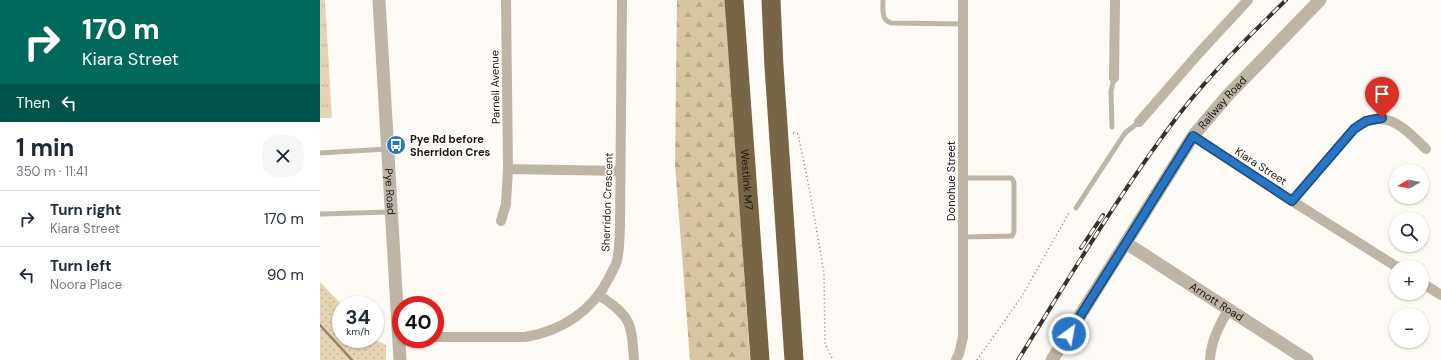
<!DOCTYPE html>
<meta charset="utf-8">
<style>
body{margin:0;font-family:"DM Sans",sans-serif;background:#f6f6f7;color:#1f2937;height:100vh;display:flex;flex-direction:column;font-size:15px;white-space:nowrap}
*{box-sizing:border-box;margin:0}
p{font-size:13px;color:#747a83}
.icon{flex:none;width:22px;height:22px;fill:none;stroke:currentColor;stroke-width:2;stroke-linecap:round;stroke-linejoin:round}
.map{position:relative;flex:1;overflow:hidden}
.details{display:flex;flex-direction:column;background:#fff;width:320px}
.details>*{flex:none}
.top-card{background:#00695c;color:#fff;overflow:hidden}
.needle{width:26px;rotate:261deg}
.fabs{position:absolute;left:1069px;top:164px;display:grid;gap:8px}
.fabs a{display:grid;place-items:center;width:40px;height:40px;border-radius:50%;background:#fff;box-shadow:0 1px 3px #0004;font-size:20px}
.speed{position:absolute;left:12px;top:296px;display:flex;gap:8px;font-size:20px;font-weight:700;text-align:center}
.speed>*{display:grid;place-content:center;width:52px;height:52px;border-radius:50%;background:#fff;box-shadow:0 1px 3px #0004;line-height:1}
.speed small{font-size:10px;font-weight:400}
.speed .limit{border:6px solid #d22;background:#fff;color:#111}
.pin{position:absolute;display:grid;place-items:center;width:34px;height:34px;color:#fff;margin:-41px -17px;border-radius:50% 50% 50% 0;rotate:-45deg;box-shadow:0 0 4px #0007}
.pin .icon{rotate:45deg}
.me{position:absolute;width:44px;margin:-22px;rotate:32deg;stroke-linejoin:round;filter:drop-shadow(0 0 3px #0008)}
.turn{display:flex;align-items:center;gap:14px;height:84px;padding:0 16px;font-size:18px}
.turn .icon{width:52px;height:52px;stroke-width:2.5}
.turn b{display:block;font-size:28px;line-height:34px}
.then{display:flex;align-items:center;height:38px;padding:0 16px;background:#0003;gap:8px;font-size:15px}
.round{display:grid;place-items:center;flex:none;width:42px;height:42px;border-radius:16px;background:#f6f6f7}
.summary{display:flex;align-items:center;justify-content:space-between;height:68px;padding:0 16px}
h1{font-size:24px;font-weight:700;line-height:30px}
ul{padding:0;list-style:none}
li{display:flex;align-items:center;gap:12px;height:56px;padding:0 16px;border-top:1px solid #e0e1e3}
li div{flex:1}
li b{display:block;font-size:15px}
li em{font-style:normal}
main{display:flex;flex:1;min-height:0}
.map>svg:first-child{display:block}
</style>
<main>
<section class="details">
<div class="top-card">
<div class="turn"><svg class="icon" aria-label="right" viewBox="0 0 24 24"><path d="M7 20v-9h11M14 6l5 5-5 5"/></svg><div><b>170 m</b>Kiara Street</div></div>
<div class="then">Then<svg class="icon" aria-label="left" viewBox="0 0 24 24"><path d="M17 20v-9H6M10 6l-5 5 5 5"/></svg></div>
</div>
<div class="summary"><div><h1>1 min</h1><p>350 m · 11:41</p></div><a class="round"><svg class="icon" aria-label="close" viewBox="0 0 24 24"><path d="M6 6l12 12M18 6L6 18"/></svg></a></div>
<ul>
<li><svg class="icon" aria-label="right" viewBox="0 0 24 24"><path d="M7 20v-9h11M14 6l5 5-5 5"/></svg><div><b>Turn right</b><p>Kiara Street</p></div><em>170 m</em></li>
<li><svg class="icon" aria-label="left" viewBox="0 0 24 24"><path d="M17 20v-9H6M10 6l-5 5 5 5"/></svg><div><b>Turn left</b><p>Noora Place</p></div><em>90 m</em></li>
</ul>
</section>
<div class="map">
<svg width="1121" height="360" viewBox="0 0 1121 360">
<defs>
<pattern id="grass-dots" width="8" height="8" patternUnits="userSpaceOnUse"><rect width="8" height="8" fill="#e5d3b2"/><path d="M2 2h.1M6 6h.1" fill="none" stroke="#c4b498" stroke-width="1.8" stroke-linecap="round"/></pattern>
<pattern id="forest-firs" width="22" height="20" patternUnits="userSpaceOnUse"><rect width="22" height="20" fill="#d8c5a2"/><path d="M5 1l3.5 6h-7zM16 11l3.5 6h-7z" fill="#b9a88a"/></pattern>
<pattern id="park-tufts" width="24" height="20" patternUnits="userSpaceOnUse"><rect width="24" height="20" fill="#e5d3b2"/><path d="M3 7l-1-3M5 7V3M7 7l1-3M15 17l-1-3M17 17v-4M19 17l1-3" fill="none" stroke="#c4b498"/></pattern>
</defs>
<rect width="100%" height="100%" fill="#fefbf6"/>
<path fill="url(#grass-dots)" d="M 0,282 L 22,305 L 21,339 L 53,339 L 66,345 L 66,360 L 0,360 Z"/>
<path fill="url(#forest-firs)" d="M 357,0 L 406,0 L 430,360 L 370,360 L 355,164 Z"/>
<path fill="url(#park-tufts)" d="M 0,0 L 5,0 L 12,118 L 0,118 Z"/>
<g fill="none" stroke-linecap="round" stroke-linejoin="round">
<path stroke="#93856a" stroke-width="2.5" d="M 0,325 L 32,360"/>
<path stroke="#8a867f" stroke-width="1.5" stroke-dasharray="1 3" stroke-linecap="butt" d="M 473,133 L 478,134 L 490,192 L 504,273 L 505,344 L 513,360
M 657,360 L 702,296 L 750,211"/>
<path stroke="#beb5a6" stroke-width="5" d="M 563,0 C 563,9 561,20 571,23 L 643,24
M 792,127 L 791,91 L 794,78
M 0,153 L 67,149
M 756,208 L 805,133 L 819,122
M 0,214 L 71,212
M 643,237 L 692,236 L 694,232 L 694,183 L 693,180 L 691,178 L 643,178"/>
<path stroke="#beb5a6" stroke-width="10" d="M 794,78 L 795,0
M 819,122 L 879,53 L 928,0
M 873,136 L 972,201 L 1077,267
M 188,169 L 300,171
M 972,201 L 1034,129 C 1064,105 1084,128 1106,149
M 181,221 L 186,204 L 188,169 L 186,0
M 1102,283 L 1121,295
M 279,295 C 312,318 311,321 314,360
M 115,337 L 205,337 C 242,331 272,311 289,278 C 291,273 294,269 296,264 C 300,253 299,239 300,227 L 302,0
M 636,360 L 639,354 L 643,337 L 643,0
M 890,360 C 891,341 899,326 908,310"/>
<g stroke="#beb5a6" stroke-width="13">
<path id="s1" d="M 59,0 L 80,360"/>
<path id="s2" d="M 806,243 L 987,360"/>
<path id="s3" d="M 732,360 L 873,136 L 908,95 L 1000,0"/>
</g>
<g stroke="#766646" stroke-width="19">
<path id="s4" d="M 414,0 L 440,360"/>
<path d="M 451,0 L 454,67 L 474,360"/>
</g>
<defs>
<path id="rail" d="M 761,248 L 783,215
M 698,360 C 749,278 799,194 857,117 C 889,75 928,37 966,0"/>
</defs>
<use href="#rail" stroke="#373229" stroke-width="4"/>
<use href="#rail" stroke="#fff" stroke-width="2.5" stroke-dasharray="8" stroke-linecap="butt"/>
</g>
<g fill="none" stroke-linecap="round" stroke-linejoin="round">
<defs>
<path id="route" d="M 749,334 L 873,136 L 972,201 L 1034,129 L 1046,121 L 1062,118"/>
</defs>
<use href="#route" stroke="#194c7f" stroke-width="10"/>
<use href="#route" stroke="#2775c4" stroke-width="7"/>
</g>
<defs>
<symbol id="bus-disc" viewBox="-11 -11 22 22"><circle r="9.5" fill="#2775c4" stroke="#fff"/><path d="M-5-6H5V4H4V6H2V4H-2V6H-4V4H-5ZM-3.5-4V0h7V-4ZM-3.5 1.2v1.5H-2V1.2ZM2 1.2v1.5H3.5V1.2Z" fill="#fff"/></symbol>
</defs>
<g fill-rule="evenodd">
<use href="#bus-disc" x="65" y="134" width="22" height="22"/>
</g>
<g text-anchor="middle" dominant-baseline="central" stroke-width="3.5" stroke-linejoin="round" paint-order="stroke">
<g font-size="11" fill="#1c170e" stroke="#fff">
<text transform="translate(175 87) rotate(-91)">Parnell Avenue</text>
<text stroke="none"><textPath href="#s3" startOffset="309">Railway Road</textPath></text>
<text transform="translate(941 166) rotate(33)">Kiara Street</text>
<text stroke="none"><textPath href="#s4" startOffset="180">Westlink M7</textPath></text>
<text transform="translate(631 181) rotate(-90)">Donohue Street</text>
<text stroke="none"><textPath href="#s1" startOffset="192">Pye Road</textPath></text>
<text transform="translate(287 202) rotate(-88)">Sherridon Crescent</text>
<text stroke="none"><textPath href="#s2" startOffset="108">Arnott Road</textPath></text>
</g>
<g font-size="11" font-weight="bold" fill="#1c170e" stroke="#fff" text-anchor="start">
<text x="90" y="139">Pye Rd before<tspan x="90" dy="13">Sherridon Cres</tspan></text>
</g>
</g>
</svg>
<div class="fabs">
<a><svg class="needle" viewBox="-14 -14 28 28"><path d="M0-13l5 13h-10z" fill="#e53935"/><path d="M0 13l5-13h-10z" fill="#747a83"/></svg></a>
<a><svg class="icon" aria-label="search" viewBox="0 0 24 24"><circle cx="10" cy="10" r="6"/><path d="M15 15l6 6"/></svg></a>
<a>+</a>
<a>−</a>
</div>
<div class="speed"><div>34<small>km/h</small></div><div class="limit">40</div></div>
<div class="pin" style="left:1062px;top:118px;background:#d93025"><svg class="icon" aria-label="arrive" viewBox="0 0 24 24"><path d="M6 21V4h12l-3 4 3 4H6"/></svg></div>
<svg class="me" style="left:749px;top:334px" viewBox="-20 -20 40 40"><circle r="17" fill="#2775c4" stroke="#fff" stroke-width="3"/><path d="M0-11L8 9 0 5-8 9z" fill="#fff"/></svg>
</div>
</main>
